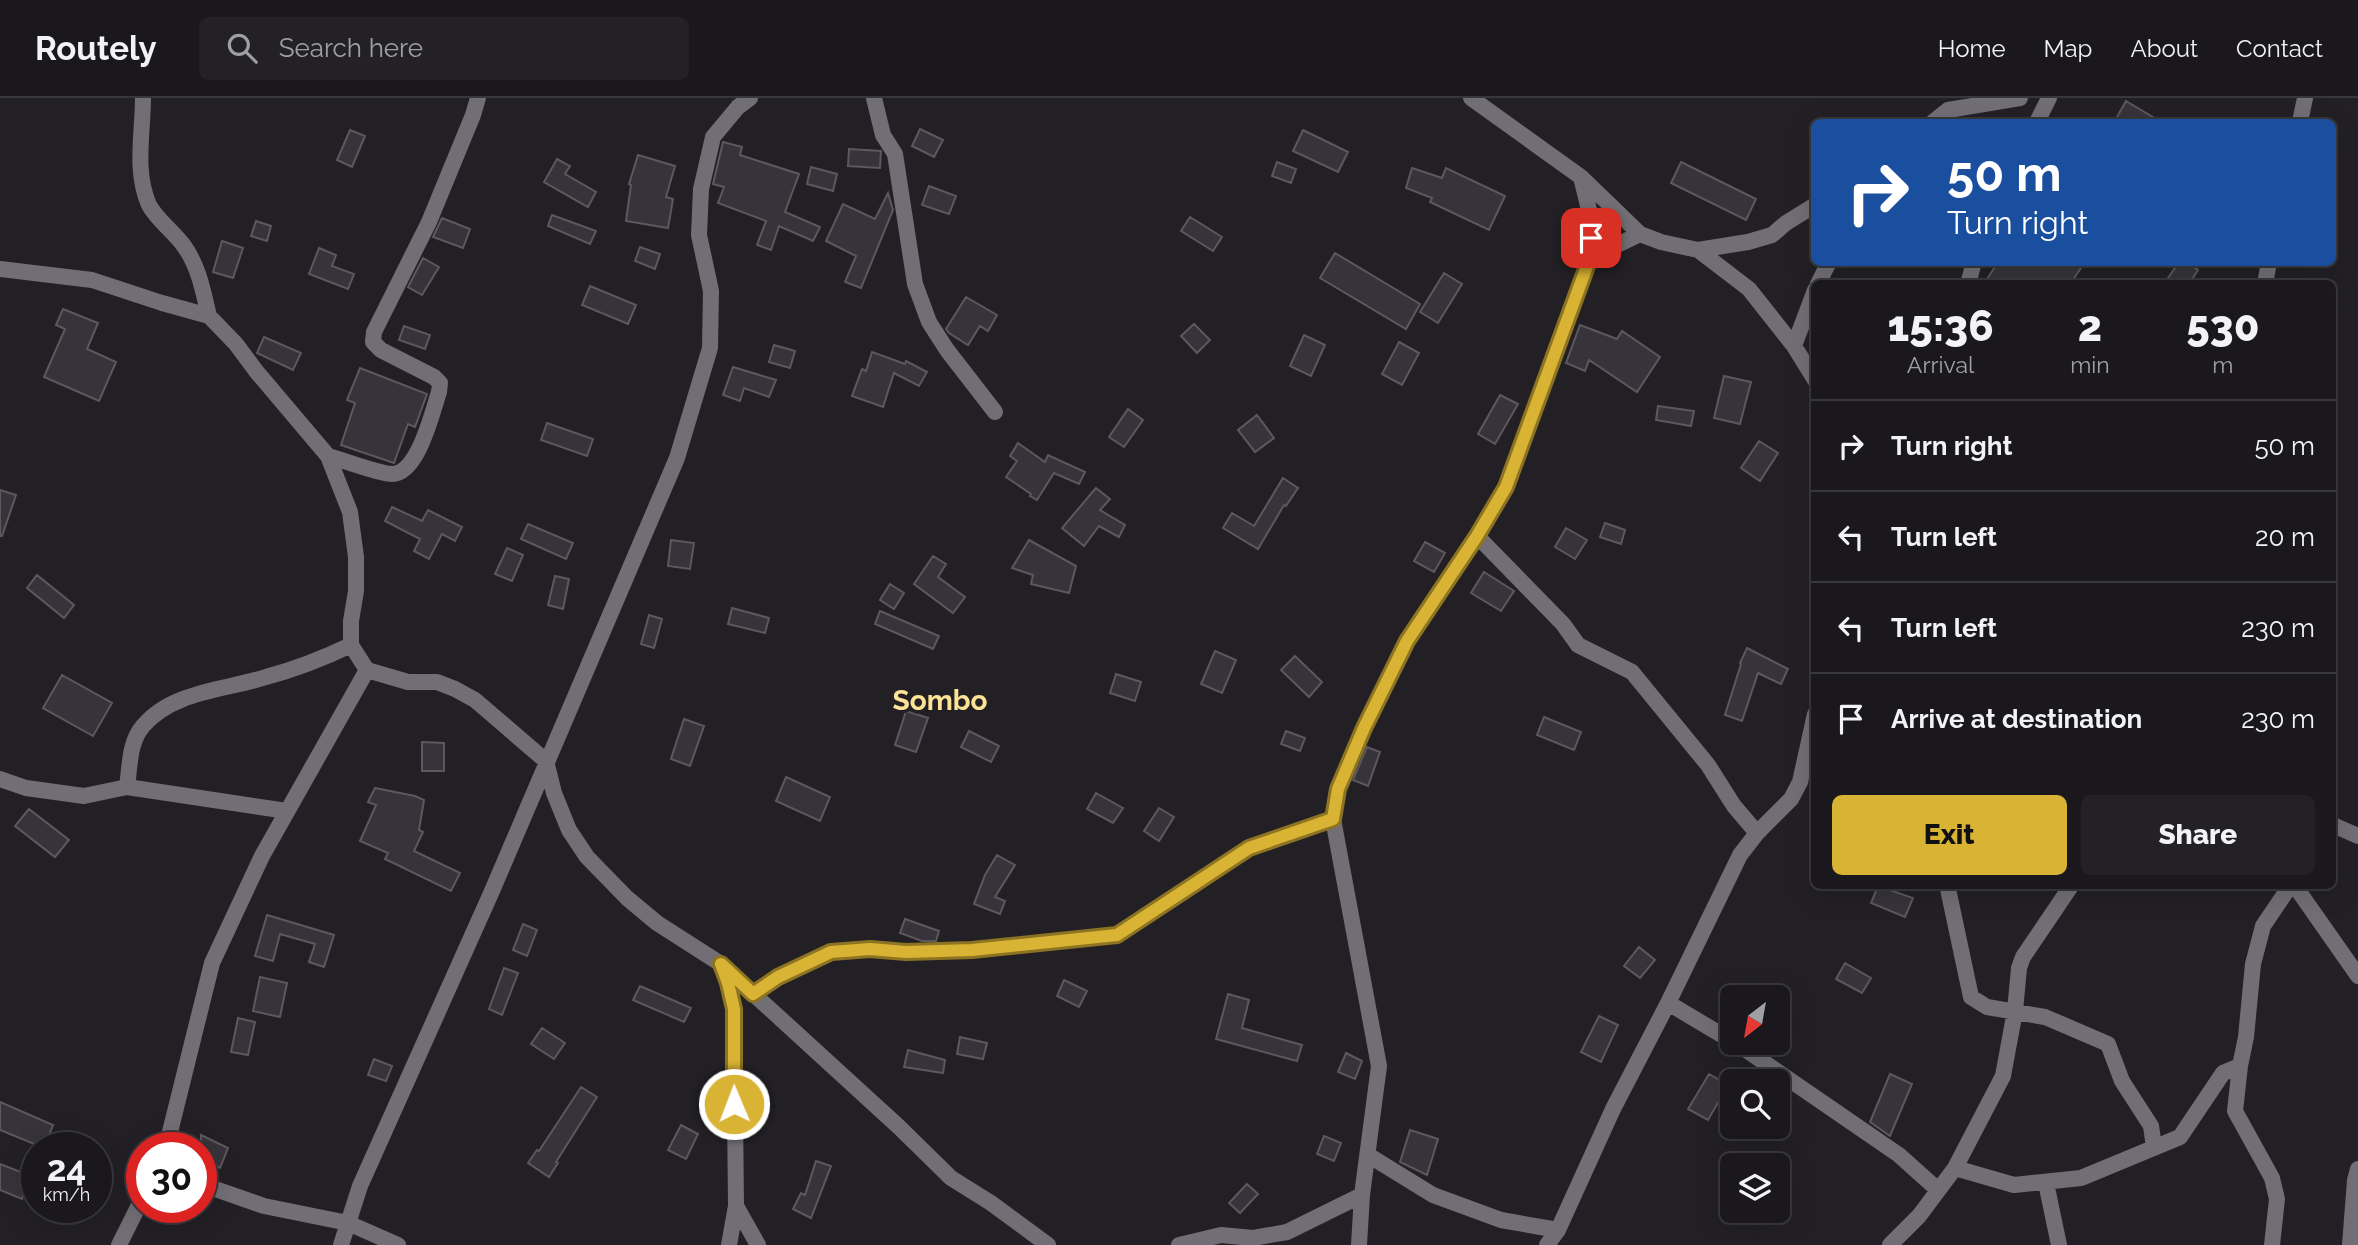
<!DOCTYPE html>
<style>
body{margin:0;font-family:Raleway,sans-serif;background:#232125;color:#f1f3f6;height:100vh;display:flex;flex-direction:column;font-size:26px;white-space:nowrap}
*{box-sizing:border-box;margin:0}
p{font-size:23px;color:#9fa0a3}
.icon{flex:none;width:38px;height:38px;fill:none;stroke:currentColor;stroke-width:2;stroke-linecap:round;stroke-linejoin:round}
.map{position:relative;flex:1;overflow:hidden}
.drawer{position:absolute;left:1811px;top:182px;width:525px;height:609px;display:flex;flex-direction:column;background:#1a181c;border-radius:10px;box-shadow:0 7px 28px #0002,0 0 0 2px #38373b}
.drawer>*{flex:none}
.banner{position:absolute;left:1811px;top:21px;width:525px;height:147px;border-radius:10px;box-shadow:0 7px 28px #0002,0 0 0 2px #38373b;background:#1a4fa0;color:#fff;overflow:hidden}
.needle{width:46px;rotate:211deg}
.buttons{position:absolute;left:1720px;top:887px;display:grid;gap:14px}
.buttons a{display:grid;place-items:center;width:70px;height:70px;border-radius:10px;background:#1a181c;box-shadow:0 7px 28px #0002,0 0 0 2px #38373b;font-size:35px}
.speed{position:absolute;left:21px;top:1034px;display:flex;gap:14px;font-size:35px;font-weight:700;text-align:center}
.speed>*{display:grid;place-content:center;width:91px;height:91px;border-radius:50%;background:#1a181c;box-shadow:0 7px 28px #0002,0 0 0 2px #38373b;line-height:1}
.speed small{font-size:18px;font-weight:400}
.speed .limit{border:10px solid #d22;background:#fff;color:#111}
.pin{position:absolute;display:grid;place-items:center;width:60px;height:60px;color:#fff;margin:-30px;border-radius:14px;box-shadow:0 4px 10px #0006}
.me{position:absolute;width:77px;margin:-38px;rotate:359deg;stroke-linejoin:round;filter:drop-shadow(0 0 5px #0008)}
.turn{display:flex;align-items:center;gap:24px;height:147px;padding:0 21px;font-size:32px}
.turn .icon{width:91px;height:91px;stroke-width:2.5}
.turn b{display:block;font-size:49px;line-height:60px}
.eta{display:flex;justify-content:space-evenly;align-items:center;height:119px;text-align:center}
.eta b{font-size:42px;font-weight:800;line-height:49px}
.button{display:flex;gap:14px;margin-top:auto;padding:14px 21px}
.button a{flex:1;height:80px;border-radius:10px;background:#d9b334;color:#111;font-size:28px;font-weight:800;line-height:80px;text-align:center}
.button a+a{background:#232125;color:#f1f3f6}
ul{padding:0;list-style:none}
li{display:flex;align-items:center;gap:21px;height:91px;padding:0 21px;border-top:2px solid #38373b}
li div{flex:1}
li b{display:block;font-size:26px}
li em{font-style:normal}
header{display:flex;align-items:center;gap:42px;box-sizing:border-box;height:98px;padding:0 35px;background:#1a181c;border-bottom:2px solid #38373b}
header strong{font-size:33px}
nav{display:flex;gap:38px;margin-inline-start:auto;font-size:24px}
.search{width:490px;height:63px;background:#232125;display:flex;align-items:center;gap:18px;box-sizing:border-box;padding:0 24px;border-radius:10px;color:#9fa0a3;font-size:26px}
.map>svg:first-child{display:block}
</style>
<header>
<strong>Routely</strong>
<div class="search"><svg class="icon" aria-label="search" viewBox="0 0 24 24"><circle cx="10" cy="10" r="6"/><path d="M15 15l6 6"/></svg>Search here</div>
<nav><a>Home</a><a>Map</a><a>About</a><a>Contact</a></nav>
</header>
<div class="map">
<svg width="2358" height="1147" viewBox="0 0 2358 1147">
<rect width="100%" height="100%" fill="#222025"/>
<path fill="#36343a" stroke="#5b585e" stroke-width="2" d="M 2126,3 L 2161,24 L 2126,24 L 2117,19 Z
M 920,31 L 943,42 L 934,59 L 912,48 Z
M 350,32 L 365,38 L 352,69 L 337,62 Z
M 1303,32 L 1348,54 L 1338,74 L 1293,53 Z
M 723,44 L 742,49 L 740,57 L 799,76 L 785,114 L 820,129 L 813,143 L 779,128 L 771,152 L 757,147 L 766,123 L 718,105 L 724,89 L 713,86 Z
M 849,51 L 881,53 L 880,70 L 848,68 Z
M 638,57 L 675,68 L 666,99 L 673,101 L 668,130 L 626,123 L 631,87 L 629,86 Z
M 557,61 L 570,68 L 565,76 L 596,94 L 588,109 L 544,84 Z
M 1277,64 L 1296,71 L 1291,85 L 1272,78 Z
M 1681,64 L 1756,101 L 1746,122 L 1671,85 Z
M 811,69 L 837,76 L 833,93 L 807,86 Z
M 1412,70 L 1442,80 L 1446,70 L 1505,98 L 1489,132 L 1430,104 L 1432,100 L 1406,90 Z
M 929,88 L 956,98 L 949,116 L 922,107 Z
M 888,95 L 893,112 L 861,190 L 845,184 L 856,158 L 826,143 L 843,106 L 875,121 Z
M 552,117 L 596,133 L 590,146 L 548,128 Z
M 1190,119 L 1222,139 L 1213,153 L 1181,133 Z
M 442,120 L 470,131 L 463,150 L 433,139 Z
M 256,123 L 271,128 L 267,143 L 251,138 Z
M 222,143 L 243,150 L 233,180 L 213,174 Z
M 640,149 L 660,156 L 655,171 L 635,163 Z
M 319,150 L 336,157 L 332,168 L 354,176 L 348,191 L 309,176 Z
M 1335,155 L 1420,206 L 1406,231 L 1320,180 Z
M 423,160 L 439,169 L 422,197 L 408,189 Z
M 1998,164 L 2074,164 L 2081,170 L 2070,186 L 1984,186 Z
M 2179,164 L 2187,164 L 2198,172 L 2189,186 L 2164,186 Z
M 1444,175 L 1462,186 L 1438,225 L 1420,214 Z
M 590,188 L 636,207 L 628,226 L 582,207 Z
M 966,199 L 997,217 L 988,233 L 980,228 L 968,247 L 949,235 L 946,231 Z
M 63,211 L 98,225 L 87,251 L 116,264 L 99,303 L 44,279 L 65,231 L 56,227 Z
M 1194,226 L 1210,242 L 1197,255 L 1181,238 Z
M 1580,227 L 1617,241 L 1622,233 L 1660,259 L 1637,294 L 1589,262 L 1585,273 L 1566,265 Z
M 404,228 L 430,237 L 425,251 L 399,242 Z
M 1304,237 L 1325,247 L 1311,278 L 1290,268 Z
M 264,239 L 301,255 L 293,272 L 257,255 Z
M 1399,244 L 1419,255 L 1402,287 L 1382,276 Z
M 774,247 L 795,253 L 790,270 L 769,264 Z
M 872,254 L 905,266 L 906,263 L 927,274 L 919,288 L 894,275 L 883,309 L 852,298 L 862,271 L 866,273 Z
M 733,269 L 776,282 L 769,299 L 744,290 L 740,303 L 723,297 Z
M 360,270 L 427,296 L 415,329 L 408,326 L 394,365 L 341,347 L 355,305 L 347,302 Z
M 1724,278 L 1751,284 L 1740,326 L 1714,320 Z
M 1500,297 L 1518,306 L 1495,346 L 1478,336 Z
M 1658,308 L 1694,313 L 1691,328 L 1656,322 Z
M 1128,311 L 1143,322 L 1124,349 L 1109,339 Z
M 1257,317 L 1274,340 L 1255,354 L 1238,332 Z
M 547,325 L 593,341 L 587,358 L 541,342 Z
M 1759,343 L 1778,355 L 1760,383 L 1741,370 Z
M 1018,345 L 1045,364 L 1048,357 L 1085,374 L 1079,386 L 1054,375 L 1037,402 L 1030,398 L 1031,396 L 1006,379 L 1017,363 L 1010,358 Z
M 1283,380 L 1298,390 L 1286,408 L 1284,407 L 1258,451 L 1223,430 L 1232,415 L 1254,428 Z
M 1096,390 L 1110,401 L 1100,412 L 1125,427 L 1119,439 L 1099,428 L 1084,448 L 1062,430 Z
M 0,392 L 16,397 L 2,438 L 0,438 Z
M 392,409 L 422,423 L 428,412 L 462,429 L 455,443 L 442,436 L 429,461 L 414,453 L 420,441 L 385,423 Z
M 1605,425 L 1625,432 L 1621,446 L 1600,439 Z
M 528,426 L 573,445 L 566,461 L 521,441 Z
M 1566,430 L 1587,442 L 1575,461 L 1555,449 Z
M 671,442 L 694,445 L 690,471 L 668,468 Z
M 1029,442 L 1076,468 L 1069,495 L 1031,486 L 1033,477 L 1012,470 Z
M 1425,444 L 1445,455 L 1434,474 L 1414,463 Z
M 507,450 L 523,457 L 512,483 L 495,476 Z
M 933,458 L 946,466 L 938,479 L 965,499 L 953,515 L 914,486 Z
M 1484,474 L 1514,493 L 1501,513 L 1471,495 Z
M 37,477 L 74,507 L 64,520 L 27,490 Z
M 555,478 L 569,481 L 563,511 L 548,507 Z
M 890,486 L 904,495 L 894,511 L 880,502 Z
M 732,510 L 769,520 L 765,535 L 728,526 Z
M 880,513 L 939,538 L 933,551 L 875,526 Z
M 649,517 L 662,521 L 654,550 L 641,546 Z
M 1747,550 L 1788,571 L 1781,586 L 1758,575 L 1742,623 L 1725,617 L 1741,566 L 1740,565 Z
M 1215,553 L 1236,562 L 1222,595 L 1201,586 Z
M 1295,558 L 1322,584 L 1309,599 L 1281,572 Z
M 1116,576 L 1141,584 L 1135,603 L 1110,595 Z
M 62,577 L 112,605 L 93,638 L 43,610 Z
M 906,613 L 928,620 L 916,654 L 895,647 Z
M 1544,619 L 1581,634 L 1574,652 L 1537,637 Z
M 684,621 L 704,628 L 690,668 L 671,661 Z
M 969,633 L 999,648 L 991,664 L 961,649 Z
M 1286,633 L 1305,640 L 1300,653 L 1281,646 Z
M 422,644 L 444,645 L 444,673 L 422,673 Z
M 1367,649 L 1380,654 L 1368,688 L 1353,682 Z
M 786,679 L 830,699 L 820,723 L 776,703 Z
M 375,690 L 415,698 L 424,702 L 419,732 L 423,734 L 414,753 L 460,775 L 451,793 L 385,761 L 388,755 L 360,743 L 376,707 L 368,704 Z
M 1096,695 L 1123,710 L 1113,725 L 1087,711 Z
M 1159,710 L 1174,719 L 1159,743 L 1144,733 Z
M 29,711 L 69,742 L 55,759 L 15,728 Z
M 997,757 L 1015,767 L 995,799 L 1005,803 L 1000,816 L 974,806 L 985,777 Z
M 1878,788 L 1913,800 L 1905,819 L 1871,805 Z
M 267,817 L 334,837 L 324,869 L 309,864 L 315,846 L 280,836 L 273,863 L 255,858 Z
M 905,821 L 939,833 L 936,843 L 922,843 L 900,835 Z
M 523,826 L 537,832 L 527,858 L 513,852 Z
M 1639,849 L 1655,862 L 1640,880 L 1624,868 Z
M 1845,865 L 1871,880 L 1862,895 L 1836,881 Z
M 504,870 L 518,875 L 502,917 L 489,911 Z
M 260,879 L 287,885 L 280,919 L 253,913 Z
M 1064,882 L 1087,893 L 1079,909 L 1057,898 Z
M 640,888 L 691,910 L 684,924 L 633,902 Z
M 1228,896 L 1249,902 L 1242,930 L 1302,947 L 1297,963 L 1216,941 Z
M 1599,918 L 1618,927 L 1601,964 L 1581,954 Z
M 238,920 L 255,924 L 248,957 L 231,954 Z
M 542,930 L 565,945 L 554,961 L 531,946 Z
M 960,939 L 987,945 L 983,961 L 957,956 Z
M 908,952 L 945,962 L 943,975 L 904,969 Z
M 1346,955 L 1362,963 L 1355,981 L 1338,974 Z
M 374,961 L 392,968 L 386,983 L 368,977 Z
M 1709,976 L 1728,987 L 1708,1022 L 1688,1011 Z
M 1890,976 L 1912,986 L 1890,1038 L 1870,1024 Z
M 581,989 L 597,999 L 556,1064 L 558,1065 L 549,1079 L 528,1065 L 537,1052 L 539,1053 Z
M 0,1004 L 53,1027 L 44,1050 L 0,1032 Z
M 681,1027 L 698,1036 L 686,1061 L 668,1052 Z
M 1410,1032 L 1438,1041 L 1427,1077 L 1400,1064 Z
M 201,1037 L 228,1050 L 220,1070 L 201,1061 Z
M 1324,1038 L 1341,1045 L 1334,1063 L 1317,1056 Z
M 816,1063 L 831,1068 L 811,1120 L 793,1111 L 801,1095 L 805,1097 Z
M 0,1066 L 31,1078 L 22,1101 L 0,1092 Z
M 1247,1086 L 1258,1096 L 1240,1115 L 1229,1105 Z"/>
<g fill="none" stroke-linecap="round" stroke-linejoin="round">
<path stroke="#716f75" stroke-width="16" d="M 143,0 C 143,35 134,73 149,107 C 157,122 174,134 184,148 C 199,169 203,193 209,218
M 874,0 L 883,37 L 895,56 L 915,186 L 929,224 L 947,252 L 995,314
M 1471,0 L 1581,79 L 1640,136 L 1661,144 L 1698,152 L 1748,144 L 1772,137 L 1786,125 L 1815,107
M 1933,24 L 1948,12 L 2020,0
M 2037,24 L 2049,0
M 2300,24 L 2305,0
M 1581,79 L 1591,120 L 1590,160
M 1698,152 L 1749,191 L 1794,248 L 1815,282
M 0,171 L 92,182 L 162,205 L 209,218 L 236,246 L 256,273 L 328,358 L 350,414 L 356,459 L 356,493 L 351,523 L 351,547 L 367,572 L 408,584 L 437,584 L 455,591 L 475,602 L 546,663 L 554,695 L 569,732 L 587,759 L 627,800 L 657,825 L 721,866 L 728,885 L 734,911 L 736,1108 L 729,1147
M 1818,186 L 1829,164
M 1968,186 L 1974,164
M 2265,186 L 2269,164
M 1794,248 L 1815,192
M 328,358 C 343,362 379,376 392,376 C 418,376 432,315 439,294 L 440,285 L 434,279 L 381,252 L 373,244 L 374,234 L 429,124 L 473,17 L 478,0
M 1477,438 L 1563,526 L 1578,547 L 1632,574 L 1708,667 L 1734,708 L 1757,735
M 0,681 L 26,690 L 84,698 L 127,689 L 287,713
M 127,689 C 130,668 129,644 143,628 C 172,593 226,592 266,579 C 296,571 324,560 351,547
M 2333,727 L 2358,738
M 2295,788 L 2358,878
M 1948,791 L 1971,899 L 1987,909 L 2045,919 L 2108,946 L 2122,983 L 2151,1028 L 2154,1049
M 724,869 L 899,1029 L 951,1080 L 991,1105 L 1048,1147
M 753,896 L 778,879 L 831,854 L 870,851 L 906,854 L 972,852 L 1117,837 L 1249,750 L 1333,721
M 1668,905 L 1732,943
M 1736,945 L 1899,1057 L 1938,1092
M 166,1050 L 212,865 L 262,758 L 367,572
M 1368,1057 L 1433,1097 L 1501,1122 L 1558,1132
M 1955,1070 L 2014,1087 L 2081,1080 L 2180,1039 L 2223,975 L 2240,968
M 2046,1085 L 2059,1147
M 201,1086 L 264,1108 L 348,1125 L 398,1147
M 736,1108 L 758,1147
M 119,1147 L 142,1101
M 341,1147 L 360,1088 L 492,793 L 677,360 L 710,250 L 711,193 L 699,137 L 701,91 L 713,39 L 738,9 L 750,0
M 1179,1147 L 1221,1137 L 1253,1140 L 1287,1134 L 1362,1097
M 1359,1147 L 1362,1097 L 1379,968 L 1333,721 L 1338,690 L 1364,630 L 1407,543 L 1477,438 L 1506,389 L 1590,160 L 1640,136
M 1547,1147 L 1558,1132 L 1613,1011 L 1668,905 L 1740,757 L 1757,735 L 1791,701 L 1800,684 L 1815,616
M 1890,1147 L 1919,1118 L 1955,1070 L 2003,978 L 2015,913 L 2019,870 L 2023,859 L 2071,788
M 2272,1147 L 2277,1101 L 2272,1080 L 2235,1013 L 2240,968 L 2246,939 L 2253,866 L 2263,828 L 2290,788
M 2350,1147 L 2355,1082 L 2358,1071"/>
</g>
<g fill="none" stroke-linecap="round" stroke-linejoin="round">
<defs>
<path id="route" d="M 734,1006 L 734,911 L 728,885 L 721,866 L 753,896 L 778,879 L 831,854 L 870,851 L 906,854 L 972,852 L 1117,837 L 1249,750 L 1333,721 L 1338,691 L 1364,630 L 1407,543 L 1477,438 L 1506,389 L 1590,160 L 1591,140"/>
</defs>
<use href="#route" stroke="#8d7422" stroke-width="18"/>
<use href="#route" stroke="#d9b334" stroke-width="12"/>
</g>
<g text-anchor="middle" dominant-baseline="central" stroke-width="7" stroke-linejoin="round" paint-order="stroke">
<g font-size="28" font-weight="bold" fill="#fce396" stroke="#222025">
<text x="940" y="602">Sombo</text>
</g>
</g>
</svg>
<div class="buttons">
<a><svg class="needle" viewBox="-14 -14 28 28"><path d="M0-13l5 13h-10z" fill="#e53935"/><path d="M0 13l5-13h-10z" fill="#9fa0a3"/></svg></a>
<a><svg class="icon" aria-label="search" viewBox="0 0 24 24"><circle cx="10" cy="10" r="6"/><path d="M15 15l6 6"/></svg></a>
<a><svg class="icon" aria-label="layers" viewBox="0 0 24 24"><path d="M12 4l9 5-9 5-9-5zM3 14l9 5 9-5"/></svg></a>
</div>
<div class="speed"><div>24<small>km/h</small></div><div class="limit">30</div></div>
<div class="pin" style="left:1591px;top:140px;background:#d93025"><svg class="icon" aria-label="arrive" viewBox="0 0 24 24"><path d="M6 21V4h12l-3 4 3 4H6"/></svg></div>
<svg class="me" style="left:734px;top:1006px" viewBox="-20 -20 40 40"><circle r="17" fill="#d9b334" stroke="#fff" stroke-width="3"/><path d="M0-11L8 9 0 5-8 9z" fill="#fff"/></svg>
<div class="banner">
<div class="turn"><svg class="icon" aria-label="right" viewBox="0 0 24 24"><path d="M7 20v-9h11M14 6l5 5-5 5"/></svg><div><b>50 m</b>Turn right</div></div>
</div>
<section class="drawer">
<div class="eta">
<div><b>15:36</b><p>Arrival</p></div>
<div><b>2</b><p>min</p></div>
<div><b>530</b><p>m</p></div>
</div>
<ul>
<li><svg class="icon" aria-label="right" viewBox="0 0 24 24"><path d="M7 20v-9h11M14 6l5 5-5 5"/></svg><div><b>Turn right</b></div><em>50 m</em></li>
<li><svg class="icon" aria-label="left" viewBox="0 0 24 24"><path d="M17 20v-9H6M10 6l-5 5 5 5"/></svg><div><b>Turn left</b></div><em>20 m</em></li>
<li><svg class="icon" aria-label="left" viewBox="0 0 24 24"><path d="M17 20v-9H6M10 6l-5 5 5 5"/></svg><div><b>Turn left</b></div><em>230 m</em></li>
<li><svg class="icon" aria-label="arrive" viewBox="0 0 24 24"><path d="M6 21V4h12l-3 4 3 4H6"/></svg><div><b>Arrive at destination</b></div><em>230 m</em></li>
</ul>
<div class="button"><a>Exit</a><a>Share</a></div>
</section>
</div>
